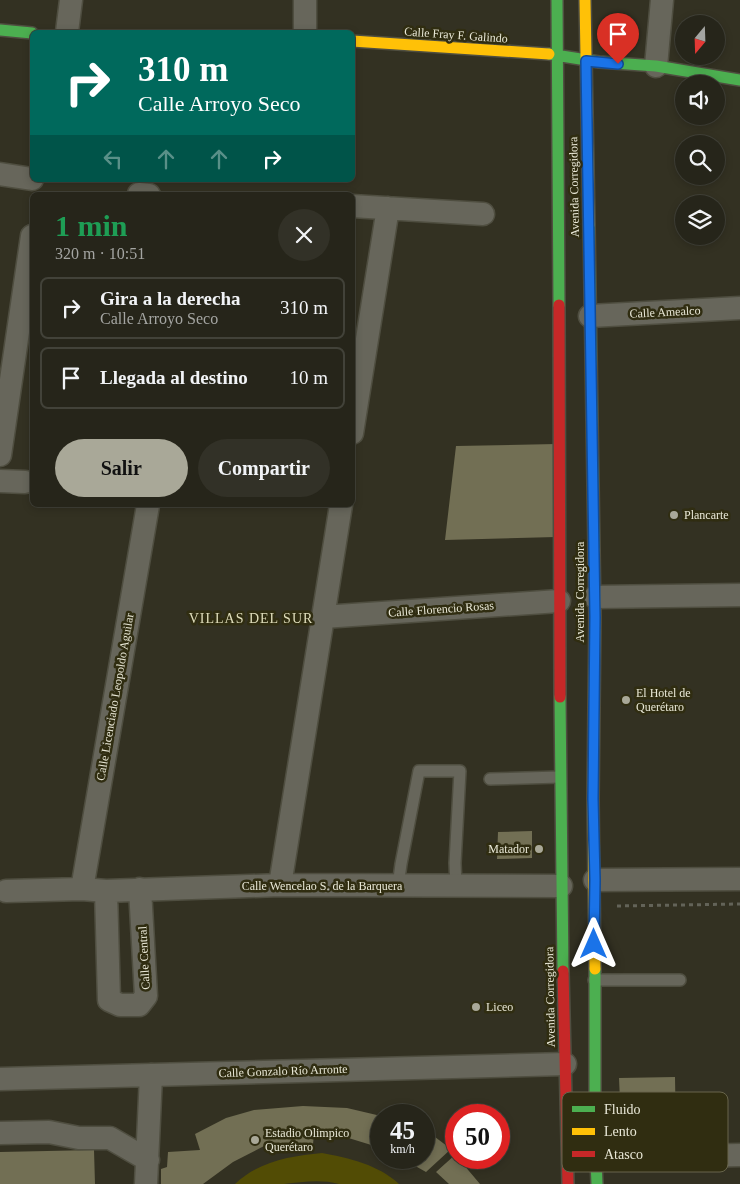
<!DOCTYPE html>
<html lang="es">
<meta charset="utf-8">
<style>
body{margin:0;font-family:Georgia,serif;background:#323127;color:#f1f3f6;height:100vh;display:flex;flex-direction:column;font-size:19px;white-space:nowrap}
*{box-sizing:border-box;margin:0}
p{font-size:16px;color:#a4a5a2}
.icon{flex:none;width:28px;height:28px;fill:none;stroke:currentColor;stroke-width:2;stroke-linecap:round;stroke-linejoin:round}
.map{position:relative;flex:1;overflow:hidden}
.side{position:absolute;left:30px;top:192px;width:325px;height:315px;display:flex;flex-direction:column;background:#26251a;border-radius:8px;box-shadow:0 2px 8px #0003,0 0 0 1px #424239}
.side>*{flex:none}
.top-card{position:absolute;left:30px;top:30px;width:325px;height:152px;border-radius:8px;box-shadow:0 2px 8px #0003,0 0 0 1px #424239;background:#00695c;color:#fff;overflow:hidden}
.needle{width:32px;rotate:199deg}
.fabs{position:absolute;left:675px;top:15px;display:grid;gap:10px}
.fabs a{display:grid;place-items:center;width:50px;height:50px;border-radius:50%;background:#26251a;box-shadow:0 2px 8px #0003,0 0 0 1px #424239;font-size:25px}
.speed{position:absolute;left:370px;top:1104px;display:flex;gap:10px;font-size:25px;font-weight:700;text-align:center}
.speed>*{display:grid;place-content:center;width:65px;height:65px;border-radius:50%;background:#26251a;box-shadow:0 2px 8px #0003,0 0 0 1px #424239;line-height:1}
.speed small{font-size:12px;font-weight:400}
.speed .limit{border:8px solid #d22;background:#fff;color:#111}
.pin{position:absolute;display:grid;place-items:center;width:42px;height:42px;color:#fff;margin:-51px -21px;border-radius:50% 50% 50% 0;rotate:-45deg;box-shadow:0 0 5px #0007}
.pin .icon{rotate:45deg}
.me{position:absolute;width:55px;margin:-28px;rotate:0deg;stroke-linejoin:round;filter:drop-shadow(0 0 4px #0008)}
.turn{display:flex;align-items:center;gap:18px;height:105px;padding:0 25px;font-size:22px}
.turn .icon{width:65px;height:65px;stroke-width:2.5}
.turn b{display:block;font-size:35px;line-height:42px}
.lanes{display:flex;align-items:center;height:48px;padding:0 25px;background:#0003;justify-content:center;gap:25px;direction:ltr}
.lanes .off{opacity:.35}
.round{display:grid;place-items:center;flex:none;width:52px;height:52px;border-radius:26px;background:#323127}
.headline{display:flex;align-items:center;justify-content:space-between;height:85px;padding:0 25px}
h1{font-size:30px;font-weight:800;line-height:38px;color:#1e9e55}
.cta{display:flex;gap:10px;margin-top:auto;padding:10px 25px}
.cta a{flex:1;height:58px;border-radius:30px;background:#a9a898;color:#111;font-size:20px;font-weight:800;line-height:58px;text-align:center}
.cta a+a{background:#323127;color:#f1f3f6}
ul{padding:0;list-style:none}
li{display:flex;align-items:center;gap:15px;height:62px;margin:0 10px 8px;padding:0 15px;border:2px solid #424239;border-radius:8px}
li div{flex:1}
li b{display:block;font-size:19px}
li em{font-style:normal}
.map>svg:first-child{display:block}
</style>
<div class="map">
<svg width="740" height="1184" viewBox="0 0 740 1184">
<rect width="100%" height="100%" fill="#333122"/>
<path fill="#524c05" d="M 322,1153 C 349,1158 379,1165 399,1184 L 339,1184 C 321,1179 302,1182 284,1184 C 268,1184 251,1184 235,1184 C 259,1161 291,1156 322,1153 Z"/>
<path fill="#726f54" d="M 556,444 L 556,537 L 445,540 L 456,446 Z
M 532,831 L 532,858 L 497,859 L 498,832 Z
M 675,1077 L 676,1137 L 640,1138 L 621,1123 L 619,1078 Z
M 303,1106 L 347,1108 L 381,1116 L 381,1148 L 342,1136 L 314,1134 L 313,1144 L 291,1146 L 268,1153 L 264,1146 L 233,1162 L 203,1184 L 161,1184 L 161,1169 L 167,1167 L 168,1152 L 200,1150 L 195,1134 L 226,1118 L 254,1110 Z
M 424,1132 L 435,1137 L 451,1149 L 426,1172 L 401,1158 L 424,1158 Z
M 94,1150 L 95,1184 L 0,1184 L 0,1152 Z
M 456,1154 L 456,1158 L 458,1158 L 480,1184 L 449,1184 L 436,1172 Z"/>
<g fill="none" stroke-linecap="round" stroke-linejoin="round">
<defs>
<path id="lane" d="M 490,779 L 560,777
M 398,886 L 401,864 L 419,771 L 460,771 L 455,863 L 456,886
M 594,980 L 680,980"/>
<path id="street" d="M 305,0 L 305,32
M 67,32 L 71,0
M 656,66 L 662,0
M 0,174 L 32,179
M 139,194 L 149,195
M 352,206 L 483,214
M 590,316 L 740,308
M 352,433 L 388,208
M 0,455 L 32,236
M 0,481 L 25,482
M 595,597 L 740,595
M 323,617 L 559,601
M 595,880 L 740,879
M 280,885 L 341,505
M 82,889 L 148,505
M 6,891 L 82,889 L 106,891 L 280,885 L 561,886
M 106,891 L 109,1000 L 120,1005 L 139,1005 L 146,996 L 140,889
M 0,1079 L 565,1064
M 0,1133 L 49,1132 L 79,1138 L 110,1138 L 148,1160
M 596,1158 L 740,1155
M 146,1184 L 151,1075"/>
<path id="fast" d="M 557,0 L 559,305
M 0,30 L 32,33
M 549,54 L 599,62 L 656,66 L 740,80
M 589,225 L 594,550
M 560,697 L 563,971
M 595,969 L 595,1137 L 597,1184"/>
<path id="slow" d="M 585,0 L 589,225
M 352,41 L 549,54
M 594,550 L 595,617 L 593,799 L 595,969"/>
<path id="jam" d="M 559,305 L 560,697
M 563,971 L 568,1184"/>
</defs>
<use href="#lane" stroke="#4f4e40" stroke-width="14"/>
<use href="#street" stroke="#4f4e40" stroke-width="25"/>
<use href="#fast" stroke="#4f4e40" stroke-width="14"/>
<use href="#slow" stroke="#4f4e40" stroke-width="14"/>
<use href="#jam" stroke="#4f4e40" stroke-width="14"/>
<path stroke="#636358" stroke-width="3" stroke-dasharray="4 4" stroke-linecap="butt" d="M 617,906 L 740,904"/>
<use href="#lane" stroke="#67665b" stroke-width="11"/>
<use href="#street" stroke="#67665b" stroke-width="22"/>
<use href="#fast" stroke="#4caf50" stroke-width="11"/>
<use href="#slow" stroke="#ffc107" stroke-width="11"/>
<use href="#jam" stroke="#c62828" stroke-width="11"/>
</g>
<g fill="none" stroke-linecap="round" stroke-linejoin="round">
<defs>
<path id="route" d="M 594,944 L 595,880 L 593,799 L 595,617 L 586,61 L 618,64"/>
</defs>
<use href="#route" stroke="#114b97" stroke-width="12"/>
<use href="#route" stroke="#1a73e8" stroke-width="9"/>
</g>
<g fill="#a9a898" stroke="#302d11" stroke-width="2">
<circle cx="674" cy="515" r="5"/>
<circle cx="626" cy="700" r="5"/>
<circle cx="539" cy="849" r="5"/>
<circle cx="476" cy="1007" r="5"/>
<circle cx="255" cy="1140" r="5"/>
</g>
<g text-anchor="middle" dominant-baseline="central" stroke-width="5" stroke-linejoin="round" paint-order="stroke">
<g font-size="12" fill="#e9e8d7" stroke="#302d11">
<text transform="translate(456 35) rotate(4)">Calle Fray F. Galindo</text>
<text transform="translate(574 187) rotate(-91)">Avenida Corregidora</text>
<text transform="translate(665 312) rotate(-3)">Calle Amealco</text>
<text transform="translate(580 592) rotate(-90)">Avenida Corregidora</text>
<text transform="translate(441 609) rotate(-4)">Calle Florencio Rosas</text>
<text transform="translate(115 697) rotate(-80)">Calle Licenciado Leopoldo Aguilar</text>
<text x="322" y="886">Calle Wencelao S. de la Barquera</text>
<text transform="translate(144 958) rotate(-93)">Calle Central</text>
<text transform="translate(550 997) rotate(-91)">Avenida Corregidora</text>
<text transform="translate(283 1071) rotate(-2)">Calle Gonzalo Río Arronte</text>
</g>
<g font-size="12" fill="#e9e8d7" stroke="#302d11" text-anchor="start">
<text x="684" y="515">Plancarte</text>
<text x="636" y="693">El Hotel de<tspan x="636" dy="14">Querétaro</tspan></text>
<text x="529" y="849" text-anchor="end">Matador</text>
<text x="486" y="1007">Liceo</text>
<text x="265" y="1133">Estadio Olimpico<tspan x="265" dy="14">Querétaro</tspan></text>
</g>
<g font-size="14" letter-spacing="1" fill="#dfddbb" stroke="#302d11">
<text x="251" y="618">VILLAS DEL SUR</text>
</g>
</g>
<rect x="562" y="1092" width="166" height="80" rx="8" fill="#302d11" stroke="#68654c" stroke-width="1"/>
<rect x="572" y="1106" width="23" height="6" fill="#4caf50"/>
<rect x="572" y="1128" width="23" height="7" fill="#ffc107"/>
<rect x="572" y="1151" width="23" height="6" fill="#c62828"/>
<g font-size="14" fill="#e9e8d7">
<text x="604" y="1114">Fluido</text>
<text x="604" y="1136">Lento</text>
<text x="604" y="1159">Atasco</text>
</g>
</svg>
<div class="fabs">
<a><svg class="needle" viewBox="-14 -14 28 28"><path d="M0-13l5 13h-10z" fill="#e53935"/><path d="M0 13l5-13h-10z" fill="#a4a5a2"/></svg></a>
<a><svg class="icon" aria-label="sound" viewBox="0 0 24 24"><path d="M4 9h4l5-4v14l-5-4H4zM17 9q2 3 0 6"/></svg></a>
<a><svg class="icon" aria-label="search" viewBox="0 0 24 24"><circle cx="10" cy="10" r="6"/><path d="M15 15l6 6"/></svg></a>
<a><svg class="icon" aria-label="layers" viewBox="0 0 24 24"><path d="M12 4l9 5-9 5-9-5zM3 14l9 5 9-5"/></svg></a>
</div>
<div class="speed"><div>45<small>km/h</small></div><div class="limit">50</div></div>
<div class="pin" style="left:618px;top:64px;background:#d93025"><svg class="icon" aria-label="arrive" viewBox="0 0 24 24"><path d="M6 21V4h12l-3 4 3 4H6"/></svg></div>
<svg class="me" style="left:594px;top:944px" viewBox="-20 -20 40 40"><path d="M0-17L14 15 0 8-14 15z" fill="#1a73e8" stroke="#fff" stroke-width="4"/></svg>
<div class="top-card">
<div class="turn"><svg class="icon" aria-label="right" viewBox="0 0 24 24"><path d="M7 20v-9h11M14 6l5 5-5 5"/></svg><div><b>310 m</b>Calle Arroyo Seco</div></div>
<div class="lanes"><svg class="icon off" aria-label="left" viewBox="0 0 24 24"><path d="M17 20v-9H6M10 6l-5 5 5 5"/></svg><svg class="icon off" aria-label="ahead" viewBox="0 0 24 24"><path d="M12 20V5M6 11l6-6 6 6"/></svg><svg class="icon off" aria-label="ahead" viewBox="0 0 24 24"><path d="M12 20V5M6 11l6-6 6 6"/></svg><svg class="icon" aria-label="right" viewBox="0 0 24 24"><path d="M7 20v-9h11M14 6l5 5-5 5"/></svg></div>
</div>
<section class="side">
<div class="headline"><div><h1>1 min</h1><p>320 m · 10:51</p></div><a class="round"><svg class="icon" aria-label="close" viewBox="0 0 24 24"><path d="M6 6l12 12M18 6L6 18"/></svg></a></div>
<ul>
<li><svg class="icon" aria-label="right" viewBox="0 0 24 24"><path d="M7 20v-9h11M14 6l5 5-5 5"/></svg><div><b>Gira a la derecha</b><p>Calle Arroyo Seco</p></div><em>310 m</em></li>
<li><svg class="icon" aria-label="arrive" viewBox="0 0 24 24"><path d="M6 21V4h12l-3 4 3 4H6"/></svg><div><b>Llegada al destino</b></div><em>10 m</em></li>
</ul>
<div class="cta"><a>Salir</a><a>Compartir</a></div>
</section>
</div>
